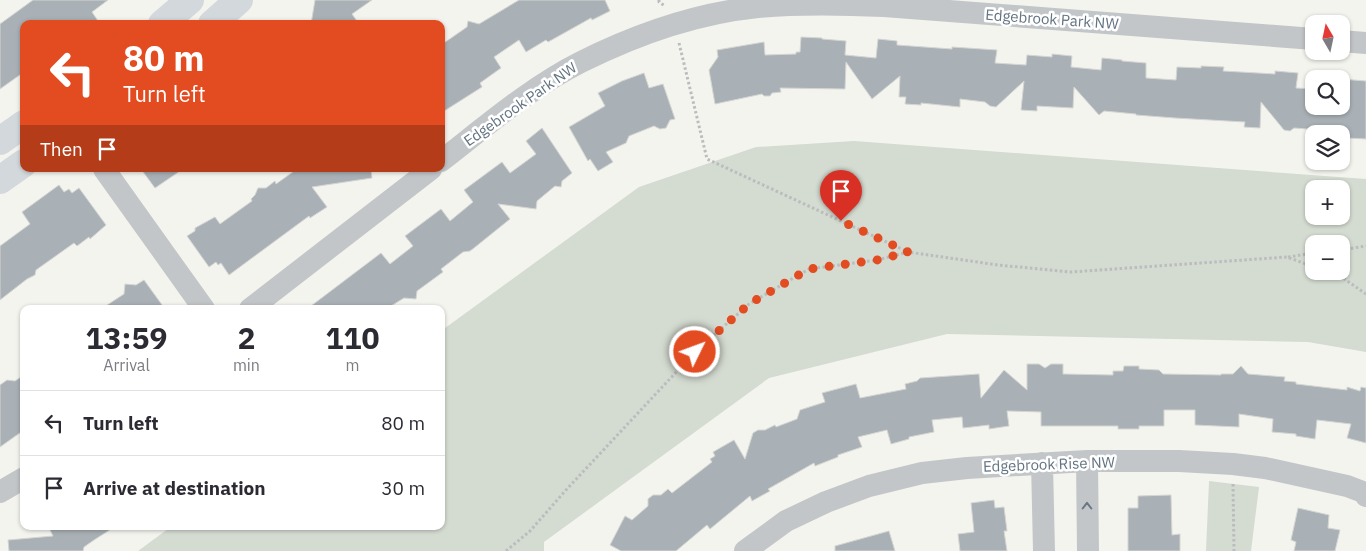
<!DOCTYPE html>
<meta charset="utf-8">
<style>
body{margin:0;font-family:"IBM Plex Sans",sans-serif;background:#f2f2f3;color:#2b2b33;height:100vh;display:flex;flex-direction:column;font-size:19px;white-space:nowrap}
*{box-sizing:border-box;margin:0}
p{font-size:16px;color:#7c7c81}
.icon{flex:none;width:28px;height:28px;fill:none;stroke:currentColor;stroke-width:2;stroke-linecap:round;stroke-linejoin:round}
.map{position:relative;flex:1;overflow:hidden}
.sheet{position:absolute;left:20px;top:305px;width:425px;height:225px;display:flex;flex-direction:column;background:#fff;border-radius:10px;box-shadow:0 1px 4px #0004}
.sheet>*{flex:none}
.hud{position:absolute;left:20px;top:20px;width:425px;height:152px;border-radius:10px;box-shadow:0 1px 4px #0004;background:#e34b20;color:#fff;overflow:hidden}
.needle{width:32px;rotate:351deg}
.tools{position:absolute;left:1305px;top:15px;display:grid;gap:10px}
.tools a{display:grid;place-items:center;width:45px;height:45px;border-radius:10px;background:#fff;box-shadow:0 1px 4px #0004;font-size:25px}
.pin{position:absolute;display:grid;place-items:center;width:42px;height:42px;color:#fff;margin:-51px -21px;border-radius:50% 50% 50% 0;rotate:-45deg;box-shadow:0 0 5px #0007}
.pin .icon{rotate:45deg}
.me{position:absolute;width:55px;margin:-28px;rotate:48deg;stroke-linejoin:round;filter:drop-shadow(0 0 4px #0008)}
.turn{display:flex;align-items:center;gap:18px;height:105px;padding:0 20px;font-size:22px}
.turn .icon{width:65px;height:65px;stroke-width:2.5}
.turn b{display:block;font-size:35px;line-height:42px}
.then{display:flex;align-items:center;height:48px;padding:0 20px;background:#0003;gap:10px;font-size:19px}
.eta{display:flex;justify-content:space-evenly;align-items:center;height:85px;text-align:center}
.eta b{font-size:30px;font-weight:700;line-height:35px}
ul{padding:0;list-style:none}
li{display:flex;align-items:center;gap:15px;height:65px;padding:0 20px;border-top:1px solid #e1e1e2}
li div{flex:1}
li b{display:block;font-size:19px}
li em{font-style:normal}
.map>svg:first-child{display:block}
</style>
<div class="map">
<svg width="1366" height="551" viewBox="0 0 1366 551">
<rect width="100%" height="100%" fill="#f4f4ef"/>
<path fill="#d4dbd0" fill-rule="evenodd" d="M 854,141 L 1366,179 L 1366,352 L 1308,342 L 947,334 L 769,378 L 544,542 L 544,551 L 138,551 L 172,526 L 441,526 L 441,331 L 639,187 L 756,147 ZM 1314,189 L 1341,189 L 1341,216 L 1314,216 ZM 1314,244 L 1341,244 L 1341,271 L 1314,271 Z
M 1209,481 L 1259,487 L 1251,551 L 1206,551 Z"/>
<path fill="#a9b1b6" stroke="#d5d5d2" d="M 33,0 L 108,0 L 92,12 L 100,24 L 24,24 L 24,72 L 0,89 L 0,24 Z
M 315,0 L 372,0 L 352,14 L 359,24 L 311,24 Z
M 519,0 L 605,0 L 610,11 L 592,20 L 591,18 L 548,42 L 546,40 L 526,52 L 519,40 L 494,57 L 501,68 L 480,83 L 482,87 L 441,113 L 441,45 L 467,27 L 468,21 L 479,24 Z
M 801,37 L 822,38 L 822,39 L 846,41 L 845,55 L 876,58 L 878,39 L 897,41 L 897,45 L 952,49 L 952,47 L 997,50 L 995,63 L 1026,65 L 1027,55 L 1052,57 L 1052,54 L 1072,56 L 1071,67 L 1101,70 L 1102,58 L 1122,60 L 1122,61 L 1146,63 L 1146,78 L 1176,80 L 1177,67 L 1201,68 L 1201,66 L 1224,67 L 1223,71 L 1275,74 L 1275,71 L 1298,73 L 1296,88 L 1314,89 L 1314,106 L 1341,106 L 1341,79 L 1366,81 L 1366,139 L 1348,138 L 1348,134 L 1323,134 L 1320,130 L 1294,128 L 1290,131 L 1284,130 L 1261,102 L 1260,128 L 1244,127 L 1245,122 L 1175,118 L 1136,115 L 1136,114 L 1104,111 L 1099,115 L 1074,87 L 1073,108 L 1037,106 L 1037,111 L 1021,110 L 1024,81 L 996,107 L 990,106 L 985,102 L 960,99 L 960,107 L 921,103 L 921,105 L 905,104 L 906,97 L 899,97 L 900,76 L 872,99 L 846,62 L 845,89 L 780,88 L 781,92 L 772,93 L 770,96 L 764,96 L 762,94 L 715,104 L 709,70 L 718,57 L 717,50 L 764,42 L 765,55 L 796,54 L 796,52 L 800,52 Z
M 644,73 L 649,88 L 663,84 L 675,119 L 670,120 L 666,128 L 660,129 L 654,126 L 629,136 L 626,143 L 606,152 L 613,162 L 598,171 L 590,159 L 588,161 L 569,127 L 605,106 L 598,93 L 622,81 Z
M 542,128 L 572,173 L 562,181 L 561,187 L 555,186 L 537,201 L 536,209 L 498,204 L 510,219 L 474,248 L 470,251 L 463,252 L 441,269 L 443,272 L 417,291 L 416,299 L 404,298 L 386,309 L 307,309 L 381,253 L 390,264 L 413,246 L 405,236 L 441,209 L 450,221 L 473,202 L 464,190 L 502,162 L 510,173 L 536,154 L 526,141 Z
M 141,169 L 183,169 L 155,188 Z
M 297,169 L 371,169 L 372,178 L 312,187 L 327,207 L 310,218 L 309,216 L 229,275 L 221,263 L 218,265 L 216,262 L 209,267 L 187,236 L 195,231 L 195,228 L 215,217 L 220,224 L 252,201 L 251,199 L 255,195 L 258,188 L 266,188 L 275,181 L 276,184 Z
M 59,185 L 64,192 L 69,189 L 72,193 L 79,188 L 106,225 L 90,239 L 89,237 L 77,246 L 74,243 L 36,270 L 35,275 L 27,279 L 0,300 L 0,246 L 30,224 L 22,212 Z
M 144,280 L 165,309 L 101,309 L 124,294 L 125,284 L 136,285 Z
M 1027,364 L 1039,364 L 1045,368 L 1051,364 L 1063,364 L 1063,374 L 1113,375 L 1113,371 L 1123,371 L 1124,366 L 1139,366 L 1139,369 L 1159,370 L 1163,374 L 1221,375 L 1221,374 L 1233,374 L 1241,366 L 1248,374 L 1285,377 L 1284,381 L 1296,382 L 1296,384 L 1347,390 L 1347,387 L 1360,391 L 1361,387 L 1366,388 L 1366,443 L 1347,438 L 1351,424 L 1317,420 L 1315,439 L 1296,436 L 1296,434 L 1272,432 L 1273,419 L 1239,414 L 1239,427 L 1195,425 L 1195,410 L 1164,410 L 1164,426 L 1139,426 L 1139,429 L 1118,429 L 1118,426 L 1041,426 L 1041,412 L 1007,411 L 1009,426 L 989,429 L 989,425 L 963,428 L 962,417 L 932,420 L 934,432 L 909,437 L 909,439 L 891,444 L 887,430 L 858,437 L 862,447 L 838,455 L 838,457 L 815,466 L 814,463 L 768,489 L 770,491 L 752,501 L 750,496 L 710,529 L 707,525 L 676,551 L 621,551 L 610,545 L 625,516 L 632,520 L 648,506 L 648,499 L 653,495 L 661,495 L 668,489 L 672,493 L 712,462 L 710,459 L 715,456 L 713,452 L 734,440 L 745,459 L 753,433 L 758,430 L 765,430 L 775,425 L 776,427 L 797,419 L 800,410 L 825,402 L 822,393 L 856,384 L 860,398 L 906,389 L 905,384 L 917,381 L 920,378 L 979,374 L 981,398 L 1004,370 L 1027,390 Z
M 24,375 L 24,430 L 0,447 L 0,385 L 7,380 L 15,381 Z
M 1171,495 L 1172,535 L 1180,534 L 1180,551 L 1128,551 L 1128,508 L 1138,508 L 1138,496 Z
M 994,500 L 995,508 L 1004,507 L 1007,531 L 1004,531 L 1007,551 L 960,551 L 958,534 L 974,532 L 971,503 Z
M 1298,508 L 1329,515 L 1328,528 L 1340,530 L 1335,551 L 1294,551 L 1296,542 L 1291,540 Z
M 48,526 L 116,526 L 94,540 L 84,547 L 83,551 L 9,551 L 8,540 L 53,536 Z
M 889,531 L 895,551 L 835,551 L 835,546 Z"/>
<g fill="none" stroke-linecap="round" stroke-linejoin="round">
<path stroke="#babcbe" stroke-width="3" stroke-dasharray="2.5 2.5" stroke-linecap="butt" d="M 659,0 L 659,2 L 665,6
M 679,43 L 707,159 L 908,252
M 1341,250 L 1366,246
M 1288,257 L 1314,253
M 1325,271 L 1343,278 L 1366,294
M 1233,484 L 1234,551
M 506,551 L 530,531 L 566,490 L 695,352 L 749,304 L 809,269 L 877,260 L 908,252 L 998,265 L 1071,272 L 1287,257 L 1314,267"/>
<path stroke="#c3c6c9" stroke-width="22" d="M 1341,41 L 1366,43
M 441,161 C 485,127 531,87 581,62 C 635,35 698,13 758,7 C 800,3 842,4 884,6 L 1314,39
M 104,169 L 204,309
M 250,309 L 431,169
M 1087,461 L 1088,551
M 1042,463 L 1044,551
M 0,492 L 24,478
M 745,551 L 786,521 L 826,502 L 869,486 L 922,473 L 967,468 L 1087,461 L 1179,461 L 1233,464 L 1265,468 L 1347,486 L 1363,492 L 1366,496"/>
<path stroke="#d3d8dc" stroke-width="28" d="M 162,24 L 190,0
M 212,24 L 239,0
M 0,141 L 24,124
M 0,180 L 24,163"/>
</g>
<defs><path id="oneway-chevron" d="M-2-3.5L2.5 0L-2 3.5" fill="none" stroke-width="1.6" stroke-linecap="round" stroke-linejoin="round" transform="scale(1.25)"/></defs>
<use stroke="#677785" href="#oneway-chevron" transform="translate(1087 506) rotate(-90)"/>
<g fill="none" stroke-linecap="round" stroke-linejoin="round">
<path stroke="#e34b20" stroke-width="9" stroke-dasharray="0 16.2" d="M 695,352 L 749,304 L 809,269 L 877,260 L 908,252 L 841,221"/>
</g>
<g text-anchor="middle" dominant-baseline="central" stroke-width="5" stroke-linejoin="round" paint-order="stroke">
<g font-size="15" fill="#627381" stroke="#fff">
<text transform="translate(1052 19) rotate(4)">Edgebrook Park NW</text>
<text transform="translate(520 104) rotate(-35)">Edgebrook Park NW</text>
<text transform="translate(1049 464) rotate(-2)">Edgebrook Rise NW</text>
</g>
</g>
</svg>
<div class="tools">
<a><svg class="needle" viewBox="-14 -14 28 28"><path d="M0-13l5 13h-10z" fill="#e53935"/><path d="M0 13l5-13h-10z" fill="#7c7c81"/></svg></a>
<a><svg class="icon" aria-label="search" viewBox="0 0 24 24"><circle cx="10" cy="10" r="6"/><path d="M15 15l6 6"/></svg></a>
<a><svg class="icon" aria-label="layers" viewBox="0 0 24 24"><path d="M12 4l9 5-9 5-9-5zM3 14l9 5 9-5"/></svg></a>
<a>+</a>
<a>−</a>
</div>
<div class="pin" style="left:841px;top:221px;background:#d93025"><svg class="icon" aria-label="arrive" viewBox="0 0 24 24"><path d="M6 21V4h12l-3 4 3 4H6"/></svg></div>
<svg class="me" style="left:695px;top:352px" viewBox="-20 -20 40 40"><circle r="17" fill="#e34b20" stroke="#fff" stroke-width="3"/><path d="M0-11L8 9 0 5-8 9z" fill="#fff"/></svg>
<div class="hud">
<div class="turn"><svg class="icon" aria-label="left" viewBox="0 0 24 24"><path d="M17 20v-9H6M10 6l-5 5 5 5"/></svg><div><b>80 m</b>Turn left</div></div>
<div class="then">Then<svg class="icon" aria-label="arrive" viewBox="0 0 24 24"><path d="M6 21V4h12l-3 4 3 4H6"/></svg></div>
</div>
<section class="sheet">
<div class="eta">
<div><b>13:59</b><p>Arrival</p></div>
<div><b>2</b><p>min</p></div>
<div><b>110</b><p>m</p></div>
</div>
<ul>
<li><svg class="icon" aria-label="left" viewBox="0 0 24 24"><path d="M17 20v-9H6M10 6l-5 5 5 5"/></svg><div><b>Turn left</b></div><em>80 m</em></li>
<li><svg class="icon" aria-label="arrive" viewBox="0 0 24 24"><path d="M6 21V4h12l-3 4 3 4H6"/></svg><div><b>Arrive at destination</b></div><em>30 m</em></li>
</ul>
</section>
</div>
